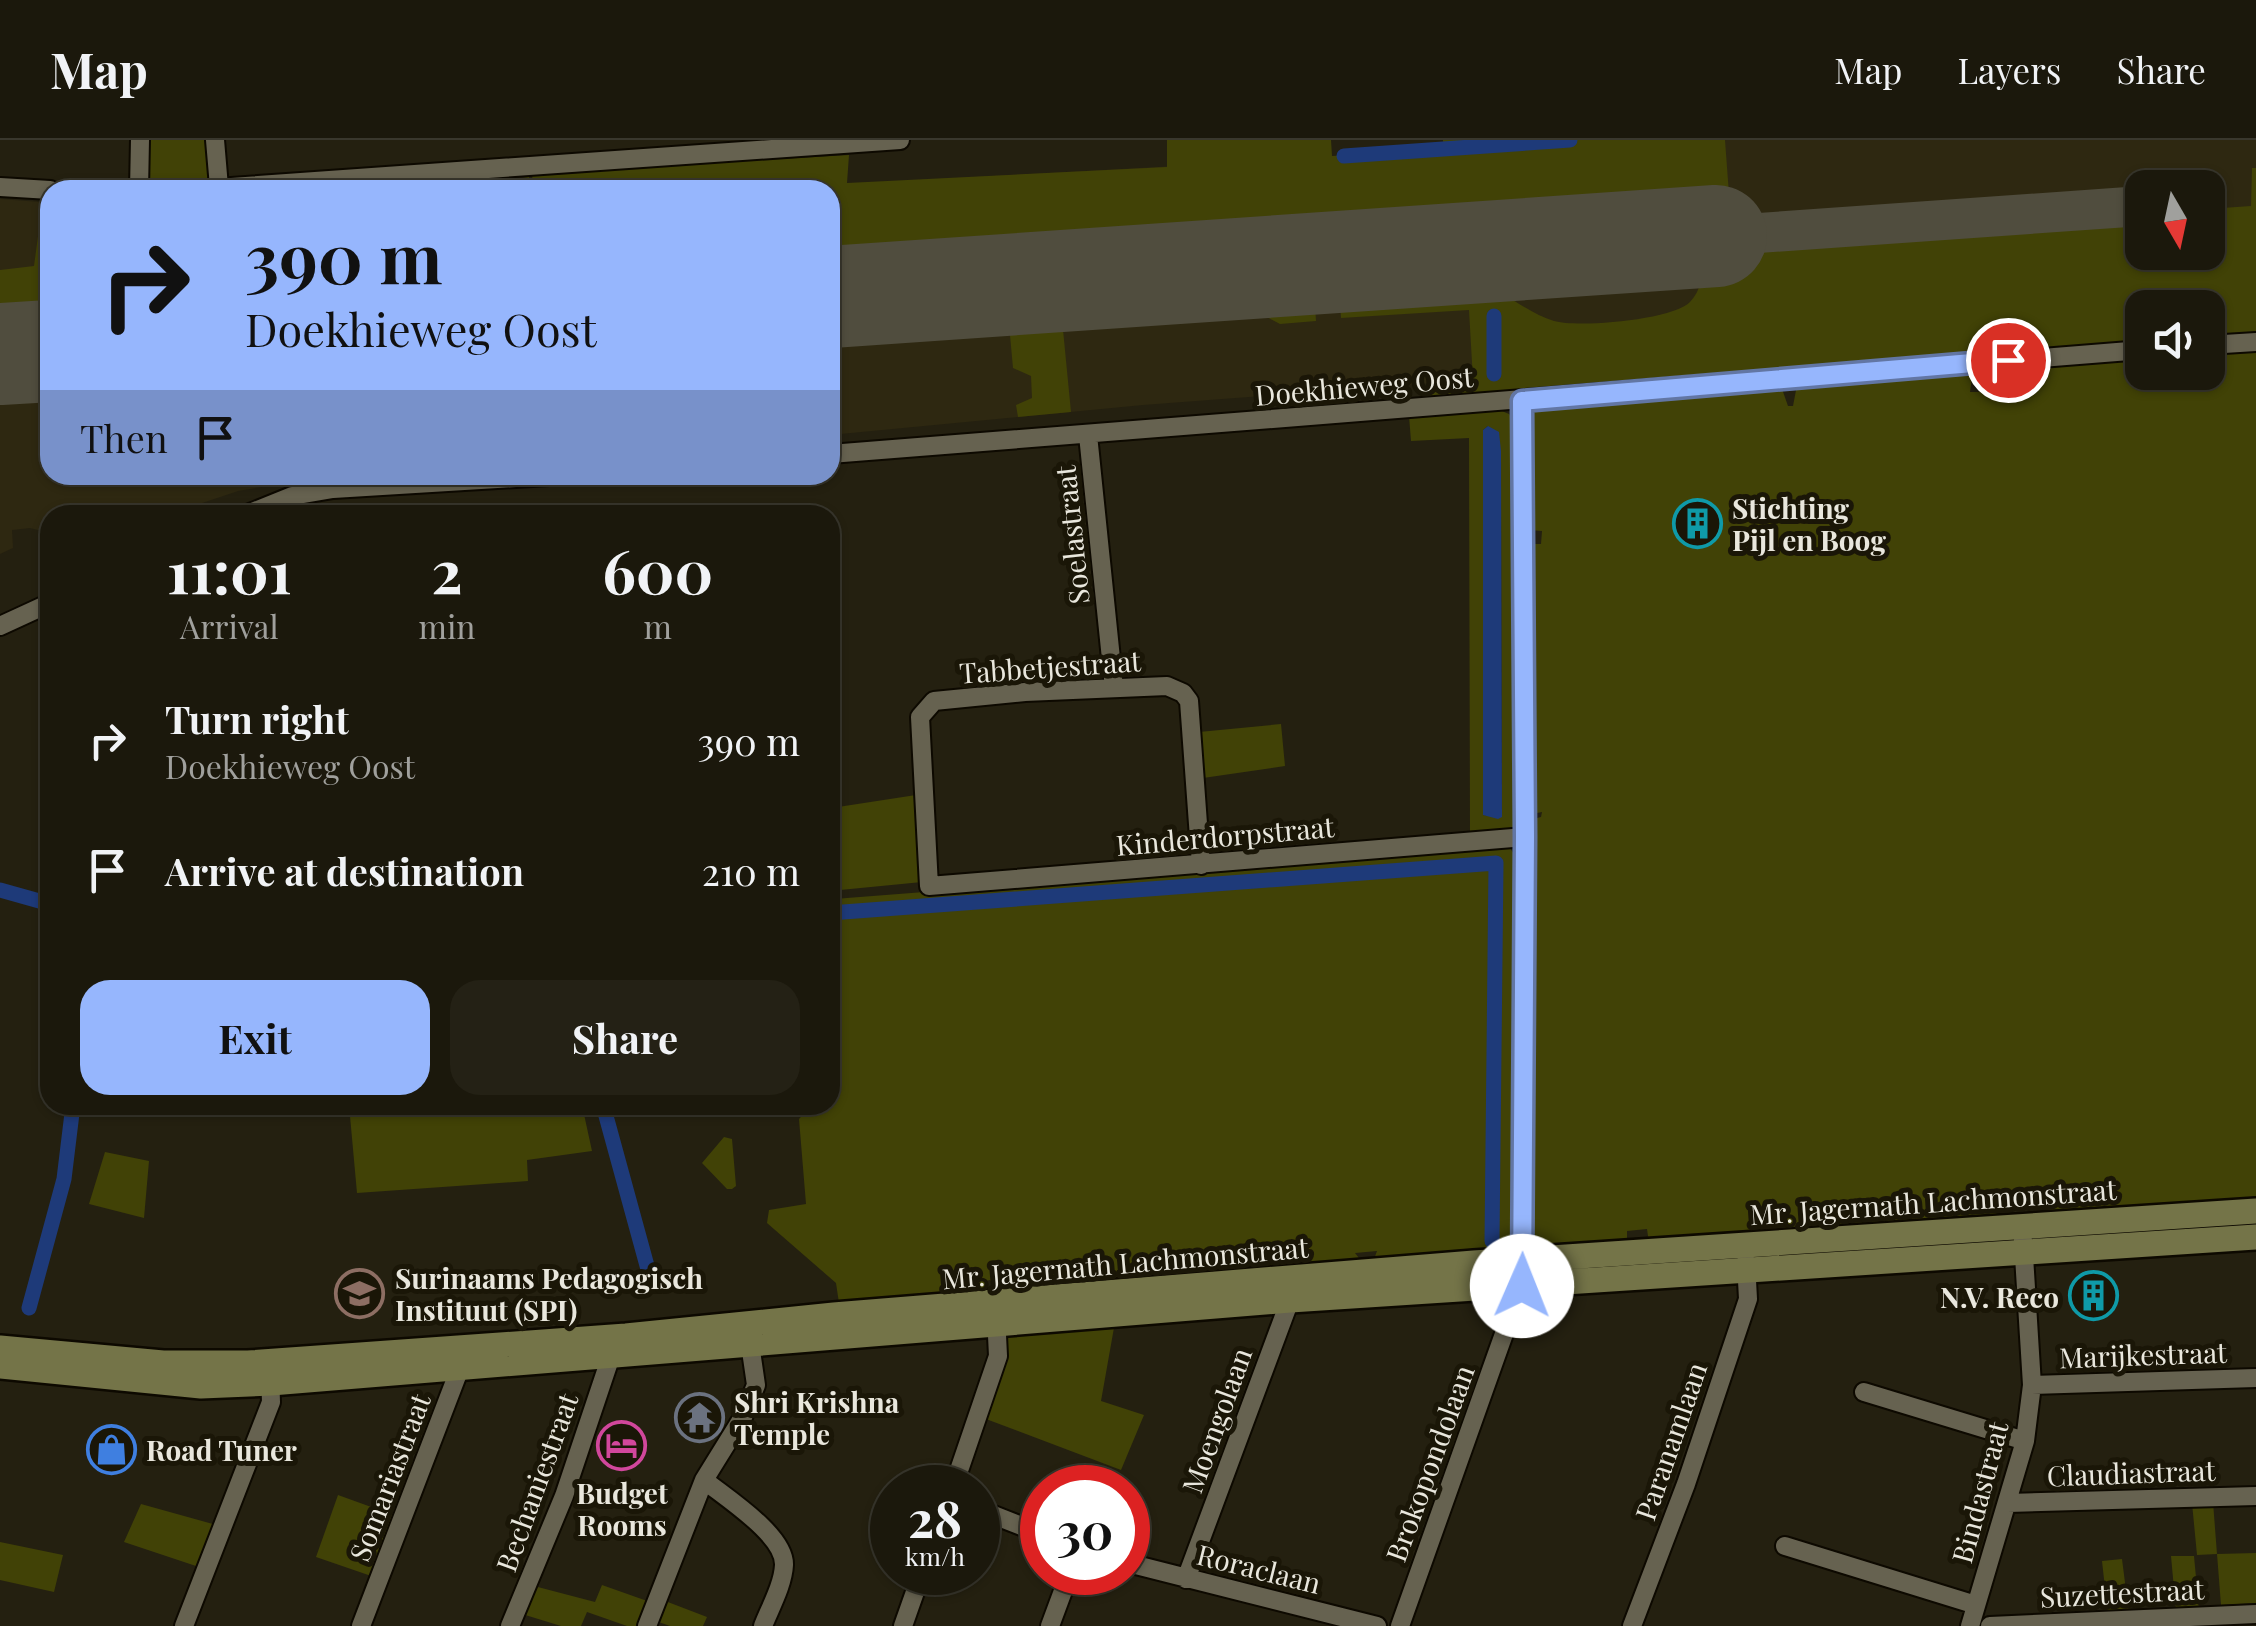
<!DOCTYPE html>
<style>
body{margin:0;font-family:"Playfair Display",serif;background:#242115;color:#f1f3f6;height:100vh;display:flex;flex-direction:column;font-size:38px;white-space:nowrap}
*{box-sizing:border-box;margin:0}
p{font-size:32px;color:#a0a09d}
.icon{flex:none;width:55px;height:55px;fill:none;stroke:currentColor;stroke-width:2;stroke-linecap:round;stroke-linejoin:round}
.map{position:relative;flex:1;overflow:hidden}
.sheet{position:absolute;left:40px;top:365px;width:800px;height:610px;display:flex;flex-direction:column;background:#1b180c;border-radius:30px;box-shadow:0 2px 8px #0004,0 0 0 2px #39372d}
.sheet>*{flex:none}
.hud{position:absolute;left:40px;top:40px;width:800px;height:305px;border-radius:30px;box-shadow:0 2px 8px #0004,0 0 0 2px #39372d;background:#96b6fd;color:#111;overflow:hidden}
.needle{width:65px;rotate:171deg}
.buttons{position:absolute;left:2125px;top:30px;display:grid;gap:20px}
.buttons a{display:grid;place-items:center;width:100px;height:100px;border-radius:20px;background:#1b180c;box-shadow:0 2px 8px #0004,0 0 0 2px #39372d;font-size:50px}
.speed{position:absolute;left:870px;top:1325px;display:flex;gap:20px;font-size:50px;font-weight:700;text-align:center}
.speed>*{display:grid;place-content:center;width:130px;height:130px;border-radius:50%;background:#1b180c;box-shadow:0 2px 8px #0004,0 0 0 2px #39372d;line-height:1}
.speed small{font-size:25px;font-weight:400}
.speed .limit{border:15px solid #d22;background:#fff;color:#111}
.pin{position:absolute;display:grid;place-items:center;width:85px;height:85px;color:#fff;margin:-42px;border:5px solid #fff;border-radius:50%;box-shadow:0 2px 10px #0007}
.me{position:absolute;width:110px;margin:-55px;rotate:1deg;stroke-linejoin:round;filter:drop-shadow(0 0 8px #0008)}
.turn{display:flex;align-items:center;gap:35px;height:210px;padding:0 40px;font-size:45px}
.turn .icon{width:130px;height:130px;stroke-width:2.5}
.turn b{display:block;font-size:70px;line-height:85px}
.then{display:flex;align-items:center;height:95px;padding:0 40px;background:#0003;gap:20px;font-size:38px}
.eta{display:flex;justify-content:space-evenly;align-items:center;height:170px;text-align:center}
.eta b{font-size:60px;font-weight:700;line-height:70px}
.button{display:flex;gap:20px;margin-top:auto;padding:20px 40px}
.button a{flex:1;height:115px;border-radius:30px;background:#96b6fd;color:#111;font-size:40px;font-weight:700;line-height:115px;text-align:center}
.button a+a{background:#242115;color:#f1f3f6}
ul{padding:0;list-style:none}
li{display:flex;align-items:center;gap:30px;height:130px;padding:0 40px}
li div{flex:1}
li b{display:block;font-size:38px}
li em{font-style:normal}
header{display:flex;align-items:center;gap:60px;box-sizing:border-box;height:140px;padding:0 50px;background:#1b180c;border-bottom:2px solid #39372d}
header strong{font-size:48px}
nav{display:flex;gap:55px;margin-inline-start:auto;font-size:35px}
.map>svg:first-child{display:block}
</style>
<header>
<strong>Map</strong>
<nav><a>Map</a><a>Layers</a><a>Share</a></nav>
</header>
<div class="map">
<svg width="2256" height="1486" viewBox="0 0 2256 1486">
<rect width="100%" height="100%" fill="#242010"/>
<path fill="#2e2811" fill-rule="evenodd" d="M 1648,0 L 2256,0 L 2256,185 L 2208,168 L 2142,168 L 1473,240 L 1143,265 L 830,295 L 830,50 L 737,50 ZM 2142,48 L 2208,48 L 2208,112 L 2142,112 Z
M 0,59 L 41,62 L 38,96 L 50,95 L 50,335 L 301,335 L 302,340 L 238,351 L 187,368 L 183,375 L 50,375 L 50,393 L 30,388 L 12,390 L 13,408 L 0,414 Z"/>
<path fill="#414206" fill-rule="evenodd" d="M 145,0 L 211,0 C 211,9 214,25 211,34 C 205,46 159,47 147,45 Z
M 1167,0 L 1331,0 L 1332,16 L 1443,10 L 1443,0 L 1725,0 L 1729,54 L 830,114 L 830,50 L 533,50 L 532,33 L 849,15 L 847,43 L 1167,27 Z
M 2252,28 L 2256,28 L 2256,195 L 2208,199 L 2208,168 L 2142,168 L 2142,205 L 1430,261 L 1429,244 L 1473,240 L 1469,170 L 1341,178 L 1339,145 C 1379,143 1423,135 1463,139 C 1496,142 1523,172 1554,181 C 1578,188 1673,180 1690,162 C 1701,151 1703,134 1705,119 L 1732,111 L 2075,90 L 2075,77 L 2142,73 L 2142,112 L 2208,112 L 2208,69 L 2251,66 Z
M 529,37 L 531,50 L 488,50 L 487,43 Z
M 50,95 L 50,166 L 0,170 L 0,130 L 34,126 L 38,96 Z
M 1314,148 L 1316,181 L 1280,184 L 1248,167 L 1242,152 Z
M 1061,169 L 1071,272 L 1018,277 L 1016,265 L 1032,258 L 1031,236 L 1013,228 L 1008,173 Z
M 2256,208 L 2256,1064 L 2055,1073 L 2049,1069 L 2047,1059 L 2000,1062 L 1995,1078 L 1888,1086 L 1885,1072 L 1875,1072 L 1881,1089 L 1649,1103 L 1647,1089 L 1627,1091 L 1627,1102 L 1541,1107 L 1532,1095 L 1531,1088 L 1529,680 L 1541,677 L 1542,672 L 1532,674 L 1527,404 L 1541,404 L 1542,391 L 1530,390 L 1528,275 L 1542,265 L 1781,246 L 1788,266 L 1793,266 L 1797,245 L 1968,230 L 1972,238 L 1970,252 L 1979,252 L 1979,236 L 1987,229 L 2020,226 L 2025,249 L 2032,247 L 2034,226 L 2142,217 L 2142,232 L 2208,232 L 2208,212 Z
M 1497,269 L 1509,274 L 1514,281 L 1517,686 L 1514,690 L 1470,694 L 1469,298 L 1411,301 L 1409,276 ZM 1488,286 L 1501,361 L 1502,677 L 1483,675 L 1483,290 Z
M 830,558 L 838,667 L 916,655 L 922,742 L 830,751 Z
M 1281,584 L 1285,626 L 1203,638 L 1199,592 Z
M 1509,707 L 1518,719 L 1514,1095 L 1500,1111 L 1373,1122 L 1377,1111 L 1355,1113 L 1359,1118 L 1357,1127 L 998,1151 L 990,1140 L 985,1141 L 983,1153 L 839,1163 L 836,1143 L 767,1083 L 769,1070 L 806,1064 L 799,979 L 812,965 L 830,965 L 830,944 L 842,930 L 834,759 Z
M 349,965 L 582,965 L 592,1011 L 527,1020 L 528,1041 L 357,1053 Z
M 724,997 L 732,999 L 736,1046 L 732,1049 L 727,1049 L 702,1023 Z
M 105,1012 L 149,1021 L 144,1078 L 89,1064 Z
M 1115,1182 L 1101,1261 L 1144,1275 L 1121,1330 L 986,1279 L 1009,1195 Z
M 338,1355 L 399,1377 L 377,1438 L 316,1417 Z
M 2213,1362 L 2217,1414 L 2256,1413 L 2256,1463 L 2221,1465 L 2217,1414 L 2197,1415 L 2192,1363 Z
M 141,1364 L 220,1386 L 202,1428 L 124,1402 Z
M 0,1402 L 63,1415 L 54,1452 L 0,1440 Z
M 2171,1416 L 2194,1416 L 2199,1470 L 2176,1471 Z
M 2122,1419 L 2129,1474 L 2108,1475 L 2102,1421 Z
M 602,1445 L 650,1462 L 640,1486 L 627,1486 L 587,1472 L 581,1486 L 561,1486 L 522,1474 L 534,1446 L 595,1462 Z
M 660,1459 L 707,1477 L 703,1486 L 670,1486 L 653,1480 Z"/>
<path fill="#1e3a79" d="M 1488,286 L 1499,292 L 1501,311 L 1502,677 L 1498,679 L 1483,675 L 1483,290 Z"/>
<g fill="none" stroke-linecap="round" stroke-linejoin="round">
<path stroke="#1e3a79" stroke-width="15" d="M 1344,16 L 1570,0
M 1494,234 L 1494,176
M 0,750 L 50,764
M 830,773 L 1496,723 L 1492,1101
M 603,965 L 652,1144
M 29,1168 L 64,1039 L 73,965"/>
<path stroke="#504d3e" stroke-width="40" d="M 1716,96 L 2142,66
M 0,208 L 5,214"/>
<path stroke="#504d3e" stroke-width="102" d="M 830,157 L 1716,96
M 0,214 L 50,211"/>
<defs>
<path id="minor" d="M 215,0 L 219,47
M 0,47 L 50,50
M 139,50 L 140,0
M 188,50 L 900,0
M 2208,205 L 2256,202
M 1088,295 L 1114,548
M 830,314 L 2142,210
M 245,375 L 292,356 L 333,349 L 565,335
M 0,486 L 50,463
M 1201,725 L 1189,561 L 1183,553 L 1167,546 L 1025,552 L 934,561 L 920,577 L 929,746 L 1525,697
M 2032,1245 L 2256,1238
M 1864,1252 L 2025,1301
M 704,1340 C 726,1358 785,1395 784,1425 C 783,1445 770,1468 763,1486
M 953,1348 L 998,1216 L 996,1175
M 2008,1363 L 2256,1356
M 978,1369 L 1042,1394
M 1785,1406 L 1976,1465
M 1128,1423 L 1377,1486
M 1186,1439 L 1290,1160 L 1289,1153
M 184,1486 L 271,1262 L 270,1233
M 361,1486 L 460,1228 L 459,1220
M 510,1486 L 564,1356 L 611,1216
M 647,1486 L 704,1340 L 743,1277 L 756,1245 L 749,1197
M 903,1486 L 922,1432
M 1050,1486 L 1070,1432
M 1400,1486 L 1521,1146 L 1525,697 L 1522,261
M 1632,1486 L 1686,1344 L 1748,1159 L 1746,1122
M 1970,1486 L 2025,1301 L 2032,1245 L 2023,1100
M 1990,1486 L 2256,1474"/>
<path id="secondary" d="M 0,1208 L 163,1223 L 248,1223 L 626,1196 L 834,1175 L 1474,1123 L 2256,1071
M 0,1226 L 201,1246 L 271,1243 L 1290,1160 L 2256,1097"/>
</defs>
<use href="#minor" stroke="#0d0900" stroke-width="22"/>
<use href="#secondary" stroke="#0d0900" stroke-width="30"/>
<use href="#minor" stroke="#666250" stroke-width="18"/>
<use href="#secondary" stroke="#747448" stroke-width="25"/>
</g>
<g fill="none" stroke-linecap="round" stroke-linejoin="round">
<defs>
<path id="route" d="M 1522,1146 L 1525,697 L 1522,261 L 2008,220"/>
</defs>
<use href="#route" stroke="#6276a4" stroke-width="25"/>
<use href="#route" stroke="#96b6fd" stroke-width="18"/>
</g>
<defs>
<symbol id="building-ring" viewBox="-11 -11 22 22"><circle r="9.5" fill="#1a1607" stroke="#0f9aa8" stroke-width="1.5"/><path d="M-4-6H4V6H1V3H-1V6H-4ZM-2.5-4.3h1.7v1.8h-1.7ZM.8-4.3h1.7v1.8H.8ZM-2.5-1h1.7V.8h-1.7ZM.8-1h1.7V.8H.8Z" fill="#0f9aa8"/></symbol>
<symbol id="school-ring" viewBox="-11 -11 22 22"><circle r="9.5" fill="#1a1607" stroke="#8d6e63" stroke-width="1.5"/><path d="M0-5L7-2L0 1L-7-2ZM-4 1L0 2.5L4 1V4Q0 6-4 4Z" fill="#8d6e63"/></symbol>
<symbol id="temple-ring" viewBox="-11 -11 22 22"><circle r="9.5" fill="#1a1607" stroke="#6b7280" stroke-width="1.5"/><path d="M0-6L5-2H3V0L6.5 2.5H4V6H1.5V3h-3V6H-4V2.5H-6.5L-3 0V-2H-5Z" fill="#6b7280"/></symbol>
<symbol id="hotel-ring" viewBox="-11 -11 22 22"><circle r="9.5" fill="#1a1607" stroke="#d1479c" stroke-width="1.5"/><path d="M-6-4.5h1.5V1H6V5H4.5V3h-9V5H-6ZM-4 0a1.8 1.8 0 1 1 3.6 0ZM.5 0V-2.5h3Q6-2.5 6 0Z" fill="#d1479c"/></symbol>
<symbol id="shop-ring" viewBox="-11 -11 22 22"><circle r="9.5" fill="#1a1607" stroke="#3f7fe0" stroke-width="1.5"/><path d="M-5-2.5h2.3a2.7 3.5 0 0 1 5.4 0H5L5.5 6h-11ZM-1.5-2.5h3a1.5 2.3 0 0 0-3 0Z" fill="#3f7fe0"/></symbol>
</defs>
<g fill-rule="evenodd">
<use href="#building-ring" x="1670" y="356" width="55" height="55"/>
<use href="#school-ring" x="332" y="1126" width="55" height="55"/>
<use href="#building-ring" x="2066" y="1128" width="55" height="55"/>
<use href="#temple-ring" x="672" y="1250" width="55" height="55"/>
<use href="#hotel-ring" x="594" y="1278" width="55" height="55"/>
<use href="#shop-ring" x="84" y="1282" width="55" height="55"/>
</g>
<g text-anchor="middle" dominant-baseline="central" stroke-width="10" stroke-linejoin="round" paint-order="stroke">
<g font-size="28" fill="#e9e7dd" stroke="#1a1607">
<text transform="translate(1364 245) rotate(-5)">Doekhieweg Oost</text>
<text transform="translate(1071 395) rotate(-96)">Soelastraat</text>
<text transform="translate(1050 526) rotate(-4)">Tabbetjestraat</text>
<text transform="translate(1225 695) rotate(-5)">Kinderdorpstraat</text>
<text transform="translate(1933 1061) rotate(-4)">Mr. Jagernath Lachmonstraat</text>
<text transform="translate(1125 1122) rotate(-5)">Mr. Jagernath Lachmonstraat</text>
<text transform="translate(2143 1214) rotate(-2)">Marijkestraat</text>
<text transform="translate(1216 1280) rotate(-70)">Moengolaan</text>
<text transform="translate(1670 1301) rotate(-71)">Paranamlaan</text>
<text transform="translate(1429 1323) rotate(-70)">Brokopondolaan</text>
<text transform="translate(2131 1332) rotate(-2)">Claudiastraat</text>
<text transform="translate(389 1337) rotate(-69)">Somariastraat</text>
<text transform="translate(536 1342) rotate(-70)">Bechaniestraat</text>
<text transform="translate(1979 1352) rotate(-75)">Bindastraat</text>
<text transform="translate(1259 1428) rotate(14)">Roraclaan</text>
<text transform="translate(2122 1452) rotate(-3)">Suzettestraat</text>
</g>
<g font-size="28" font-weight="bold" fill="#e9e7dd" stroke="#1a1607" text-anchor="start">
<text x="1732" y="367">Stichting<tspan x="1732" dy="32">Pijl en Boog</tspan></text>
<text x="395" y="1137">Surinaams Pedagogisch<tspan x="395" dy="32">Instituut (SPI)</tspan></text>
<text x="2059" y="1156" text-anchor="end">N.V. Reco</text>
<text x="734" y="1261">Shri Krishna<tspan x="734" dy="32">Temple</tspan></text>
<text x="146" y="1309">Road Tuner</text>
<text x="622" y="1352" text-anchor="middle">Budget<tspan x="622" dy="32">Rooms</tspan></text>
</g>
</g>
</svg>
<div class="buttons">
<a><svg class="needle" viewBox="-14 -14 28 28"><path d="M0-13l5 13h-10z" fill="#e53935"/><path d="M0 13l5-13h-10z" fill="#a0a09d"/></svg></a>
<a><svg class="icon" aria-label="sound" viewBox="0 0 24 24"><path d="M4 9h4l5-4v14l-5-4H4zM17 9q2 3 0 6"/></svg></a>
</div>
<div class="speed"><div>28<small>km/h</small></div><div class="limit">30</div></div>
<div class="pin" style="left:2008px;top:220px;background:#d93025"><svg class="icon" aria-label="arrive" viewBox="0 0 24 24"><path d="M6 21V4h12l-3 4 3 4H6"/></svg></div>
<svg class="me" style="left:1522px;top:1146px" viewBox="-20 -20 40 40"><circle r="19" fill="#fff"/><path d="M0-13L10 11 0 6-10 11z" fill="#96b6fd"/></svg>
<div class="hud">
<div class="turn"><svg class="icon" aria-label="right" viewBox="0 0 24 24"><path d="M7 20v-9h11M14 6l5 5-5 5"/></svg><div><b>390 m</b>Doekhieweg Oost</div></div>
<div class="then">Then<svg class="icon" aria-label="arrive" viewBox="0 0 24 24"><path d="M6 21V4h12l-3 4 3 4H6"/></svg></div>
</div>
<section class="sheet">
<div class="eta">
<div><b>11:01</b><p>Arrival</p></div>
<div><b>2</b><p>min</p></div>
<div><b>600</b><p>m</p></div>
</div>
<ul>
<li><svg class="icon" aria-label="right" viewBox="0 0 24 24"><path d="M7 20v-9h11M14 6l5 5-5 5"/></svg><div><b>Turn right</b><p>Doekhieweg Oost</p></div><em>390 m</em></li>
<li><svg class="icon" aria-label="arrive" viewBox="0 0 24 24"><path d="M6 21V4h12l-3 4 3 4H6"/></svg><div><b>Arrive at destination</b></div><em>210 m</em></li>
</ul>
<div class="button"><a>Exit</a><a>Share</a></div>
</section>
</div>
